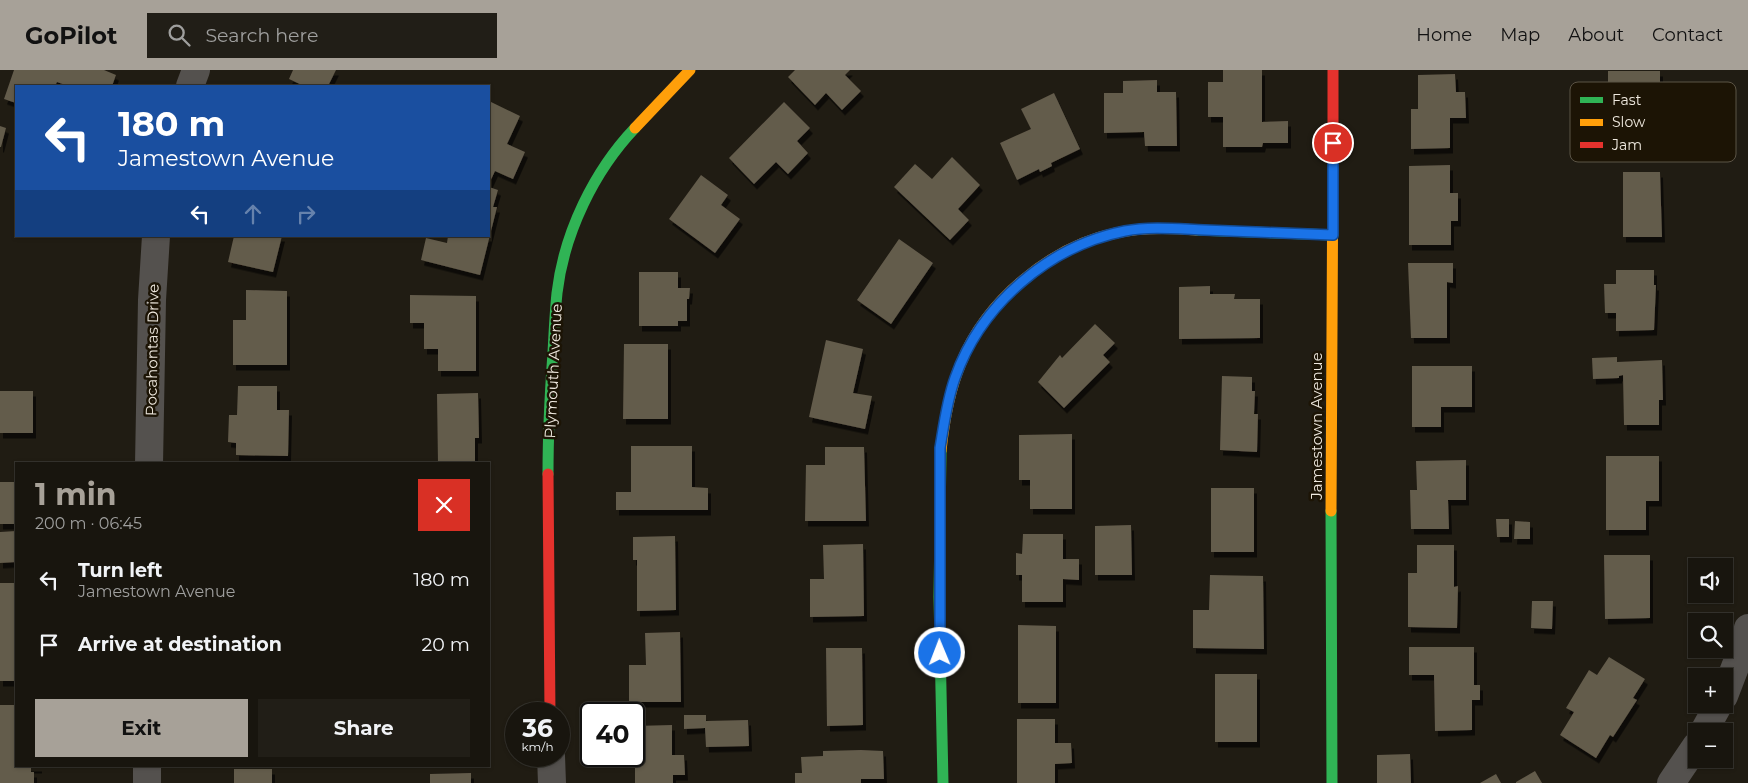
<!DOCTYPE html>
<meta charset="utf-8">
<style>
body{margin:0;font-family:Montserrat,sans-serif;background:#211e17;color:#f1f3f6;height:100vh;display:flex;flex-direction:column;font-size:19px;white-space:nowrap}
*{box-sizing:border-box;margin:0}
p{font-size:16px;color:#9f9f9e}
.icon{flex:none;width:28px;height:28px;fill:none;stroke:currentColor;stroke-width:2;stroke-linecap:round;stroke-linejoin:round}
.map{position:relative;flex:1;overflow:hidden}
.panel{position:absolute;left:15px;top:392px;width:475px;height:305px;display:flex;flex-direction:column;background:#18150e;border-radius:0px;box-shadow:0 1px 4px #0004,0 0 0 1px #36342e}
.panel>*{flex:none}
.hud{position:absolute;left:15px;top:15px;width:475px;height:152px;border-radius:0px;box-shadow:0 1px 4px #0004,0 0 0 1px #36342e;background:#1a4fa0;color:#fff;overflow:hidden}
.controls{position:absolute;left:1688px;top:488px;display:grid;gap:10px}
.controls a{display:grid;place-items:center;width:45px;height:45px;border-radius:0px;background:#18150e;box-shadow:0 1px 4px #0004,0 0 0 1px #36342e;font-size:25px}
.speed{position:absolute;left:505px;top:632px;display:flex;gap:10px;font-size:25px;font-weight:700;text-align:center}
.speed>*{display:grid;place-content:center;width:65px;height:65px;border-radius:50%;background:#18150e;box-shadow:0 1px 4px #0004,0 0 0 1px #36342e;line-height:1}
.speed small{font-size:12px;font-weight:400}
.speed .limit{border:2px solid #111;border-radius:8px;background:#fff;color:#111}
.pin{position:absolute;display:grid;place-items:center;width:42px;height:42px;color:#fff;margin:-21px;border:2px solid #fff;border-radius:50%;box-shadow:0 1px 5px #0007}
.me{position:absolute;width:55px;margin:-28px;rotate:359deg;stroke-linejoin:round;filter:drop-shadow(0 0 4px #0008)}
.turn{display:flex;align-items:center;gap:18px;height:105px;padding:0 20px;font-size:22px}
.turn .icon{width:65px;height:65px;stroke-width:2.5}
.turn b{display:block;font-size:35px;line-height:42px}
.lanes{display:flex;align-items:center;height:48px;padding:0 20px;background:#0003;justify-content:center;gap:25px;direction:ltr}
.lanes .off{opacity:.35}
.round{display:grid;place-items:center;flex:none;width:52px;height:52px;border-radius:0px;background:#211e17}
.head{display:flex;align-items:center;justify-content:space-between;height:85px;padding:0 20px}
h1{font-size:30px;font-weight:700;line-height:38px;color:#a7a198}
.primary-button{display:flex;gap:10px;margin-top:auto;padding:10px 20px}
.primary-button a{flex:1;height:58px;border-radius:0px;background:#a7a198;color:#111;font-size:20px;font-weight:700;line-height:58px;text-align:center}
.primary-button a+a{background:#211e17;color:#f1f3f6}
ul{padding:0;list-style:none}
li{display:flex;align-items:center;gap:15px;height:65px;padding:0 20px}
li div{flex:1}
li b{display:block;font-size:19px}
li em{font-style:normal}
header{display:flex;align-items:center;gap:30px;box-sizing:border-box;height:70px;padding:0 25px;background:#a7a198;color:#111}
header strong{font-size:24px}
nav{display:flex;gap:28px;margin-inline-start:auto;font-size:18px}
.search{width:350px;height:45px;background:#211e17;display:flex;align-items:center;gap:12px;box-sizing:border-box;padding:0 18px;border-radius:0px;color:#9f9f9e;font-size:19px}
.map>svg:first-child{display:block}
</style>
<header>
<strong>GoPilot</strong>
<div class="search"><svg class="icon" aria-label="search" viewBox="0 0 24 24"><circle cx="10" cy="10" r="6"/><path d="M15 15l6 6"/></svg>Search here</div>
<nav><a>Home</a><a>Map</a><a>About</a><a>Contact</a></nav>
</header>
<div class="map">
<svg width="1748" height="713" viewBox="0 0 1748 713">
<defs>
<filter id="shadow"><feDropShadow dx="3" dy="5.5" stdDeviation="0" flood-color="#0009"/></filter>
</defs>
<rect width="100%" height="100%" fill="#201c13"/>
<path fill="#635b4b" filter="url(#shadow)" d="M 14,0 L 104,0 L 116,5 L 112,16 L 68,16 L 57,12 L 55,16 L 16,16 L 16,33 L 4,29 Z
M 293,0 L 336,0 L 328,16 L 304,16 L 289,9 Z
M 795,0 L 850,0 L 845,5 L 861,21 L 842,40 L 826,23 L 815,35 L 788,7 Z
M 1223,0 L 1262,0 L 1262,52 L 1288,51 L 1288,73 L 1263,73 L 1262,77 L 1223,77 L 1223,47 L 1208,47 L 1208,12 L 1223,12 Z
M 1608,1 L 1660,1 L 1660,47 L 1649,47 L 1649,75 L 1608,75 Z
M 1455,4 L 1456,22 L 1465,22 L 1466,48 L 1450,48 L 1450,78 L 1411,79 L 1411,39 L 1418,39 L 1418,5 Z
M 1157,10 L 1157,22 L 1176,22 L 1177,76 L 1145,76 L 1144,62 L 1104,63 L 1104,23 L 1123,23 L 1123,11 Z
M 1054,23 L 1080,79 L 1051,93 L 1052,96 L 1040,102 L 1039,99 L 1017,110 L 1000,73 L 1031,59 L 1021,39 Z
M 489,31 L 520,46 L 507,74 L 525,82 L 513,109 L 495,101 L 489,114 Z
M 784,32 L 810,58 L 797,71 L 808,83 L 788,104 L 776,92 L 754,114 L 729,88 Z
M 0,56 L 6,58 L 1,77 L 0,77 Z
M 952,87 L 980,115 L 958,139 L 969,150 L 950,170 L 894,117 L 915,94 L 932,109 Z
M 1450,95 L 1450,123 L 1458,123 L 1458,151 L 1451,151 L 1451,175 L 1409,175 L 1409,96 Z
M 1623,102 L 1660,102 L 1662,167 L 1623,167 Z
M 701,105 L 728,125 L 721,135 L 740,149 L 715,183 L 669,149 Z
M 489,117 L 498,120 L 493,137 L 497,137 L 480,205 L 421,190 L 426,168 L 447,173 L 448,166 L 489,166 Z
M 234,166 L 282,166 L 273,202 L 228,192 Z
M 899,169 L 933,193 L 891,254 L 857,230 Z
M 1408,193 L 1453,193 L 1453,213 L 1447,212 L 1447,268 L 1411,268 Z
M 1616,200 L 1654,200 L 1654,215 L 1656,215 L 1654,260 L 1616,261 L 1616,243 L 1605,243 L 1604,214 L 1616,214 Z
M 639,202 L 678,202 L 678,218 L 690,218 L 689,229 L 687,229 L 687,251 L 678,251 L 678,256 L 639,256 Z
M 1210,216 L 1210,224 L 1235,224 L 1234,229 L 1260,229 L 1260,268 L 1179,269 L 1179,217 Z
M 246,220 L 287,221 L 287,295 L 233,295 L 233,250 L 246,250 Z
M 410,225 L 476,226 L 476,301 L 438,301 L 438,279 L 424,279 L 424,253 L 410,253 Z
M 1095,254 L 1115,273 L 1103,285 L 1110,292 L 1064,338 L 1038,312 L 1060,285 L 1062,288 Z
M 826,270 L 863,279 L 853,323 L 872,326 L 865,359 L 809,347 Z
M 624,274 L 668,274 L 668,349 L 623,349 Z
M 1617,287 L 1617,292 L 1662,290 L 1663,330 L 1659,330 L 1659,355 L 1624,355 L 1623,305 L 1619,306 L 1619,308 L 1593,309 L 1592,288 Z
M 1412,296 L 1472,296 L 1472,337 L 1441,337 L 1441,357 L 1412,357 Z
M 1222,306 L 1252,307 L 1252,321 L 1255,321 L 1254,344 L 1258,344 L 1257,382 L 1220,380 Z
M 238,316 L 277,316 L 277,340 L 289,340 L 288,386 L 236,385 L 236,373 L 228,372 L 229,345 L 237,345 Z
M 0,321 L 33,321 L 33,363 L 0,363 Z
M 478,323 L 479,368 L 475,368 L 475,394 L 438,394 L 437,324 Z
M 1072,364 L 1072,439 L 1030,439 L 1030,410 L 1019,410 L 1019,365 Z
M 631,376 L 692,376 L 692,417 L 708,418 L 708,440 L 616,440 L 616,422 L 631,422 Z
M 825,377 L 864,377 L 866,451 L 805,451 L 806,395 L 825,395 Z
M 1606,386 L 1659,386 L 1659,431 L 1646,431 L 1646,460 L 1606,460 Z
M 1466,390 L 1466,430 L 1448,430 L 1449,459 L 1411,459 L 1410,420 L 1417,420 L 1416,391 Z
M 14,391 L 82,391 L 82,394 L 16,394 L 15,410 Z
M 0,412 L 16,412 L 16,460 L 14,454 L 0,454 Z
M 1211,418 L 1254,418 L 1254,482 L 1211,482 Z
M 1496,449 L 1509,449 L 1509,467 L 1497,467 Z
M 1515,451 L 1530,452 L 1530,469 L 1514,469 Z
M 1131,455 L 1132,505 L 1095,505 L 1095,456 Z
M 16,461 L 16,492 L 0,493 L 0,462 Z
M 1023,464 L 1063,464 L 1063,489 L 1079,489 L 1079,510 L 1063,509 L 1063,532 L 1022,532 L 1022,505 L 1016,505 L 1016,483 L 1022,484 Z
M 675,466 L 676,540 L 637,541 L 637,490 L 633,490 L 633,467 Z
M 863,474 L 864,546 L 810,547 L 810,509 L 824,509 L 823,475 Z
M 1417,475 L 1454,475 L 1454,517 L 1458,516 L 1457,558 L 1408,557 L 1408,503 L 1417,503 Z
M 1604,485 L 1650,485 L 1650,548 L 1605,549 Z
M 1210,505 L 1263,506 L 1264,579 L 1193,578 L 1193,540 L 1209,540 Z
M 0,513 L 16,513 L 16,611 L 0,611 Z
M 1532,531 L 1553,531 L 1552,559 L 1531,558 Z
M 1018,555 L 1056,556 L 1056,633 L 1018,633 Z
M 680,562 L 681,632 L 629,632 L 629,595 L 646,595 L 645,563 Z
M 1409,577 L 1474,577 L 1474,615 L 1480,615 L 1480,630 L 1472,630 L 1472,660 L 1435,661 L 1434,605 L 1409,605 Z
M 826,578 L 862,578 L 863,655 L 827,656 Z
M 1609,587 L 1645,609 L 1633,628 L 1637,630 L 1613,667 L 1610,665 L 1596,688 L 1560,665 L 1574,642 L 1566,638 L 1589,600 L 1597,605 Z
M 1215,604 L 1257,604 L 1257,672 L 1215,672 Z
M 0,635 L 16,635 L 16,696 L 39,696 L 39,698 L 31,698 L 31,702 L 34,702 L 34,713 L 0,713 Z
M 684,645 L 706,645 L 706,651 L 748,650 L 749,676 L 706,677 L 705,658 L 684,659 Z
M 1017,649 L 1055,649 L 1055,673 L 1071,673 L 1072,693 L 1055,694 L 1055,713 L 1017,713 Z
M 672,655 L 672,685 L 684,685 L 685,705 L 673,705 L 673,713 L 635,713 L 635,688 L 630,688 L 630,686 L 634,686 L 634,656 Z
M 861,680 L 883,681 L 884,709 L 861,709 L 861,713 L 795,713 L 795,703 L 802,703 L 801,687 L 823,686 L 823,681 Z
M 1410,684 L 1411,713 L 1377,713 L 1377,685 Z
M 234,699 L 272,699 L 272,713 L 234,713 Z
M 1535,701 L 1542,713 L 1516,713 L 1516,712 Z
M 471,703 L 471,713 L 430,713 L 430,704 Z
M 1496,704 L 1501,713 L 1480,713 Z"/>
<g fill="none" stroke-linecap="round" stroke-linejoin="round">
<path stroke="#54514e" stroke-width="28" d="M 190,16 L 196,0
M 149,394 L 152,230 L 156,166
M 1724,626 L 1745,571 L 1748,558
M 1704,661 L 1719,634
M 551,686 L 552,713
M 147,713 L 147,696
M 1671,713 L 1696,676"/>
<path stroke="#30b455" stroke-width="11" d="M 1196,160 L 1333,165
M 941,381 L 939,527 L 943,713
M 548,404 C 548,364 550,324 553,283 C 554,263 555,243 557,223 C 564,163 594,101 635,58
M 1331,441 L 1332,713"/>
<path stroke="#ff9f0a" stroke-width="11" d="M 635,58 L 690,0
M 941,381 C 944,351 949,321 961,293 C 987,230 1050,177 1116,163 C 1142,157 1170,158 1196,160
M 1331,441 L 1333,77"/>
<path stroke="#e5322d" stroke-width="11" d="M 1333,77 L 1333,0
M 548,404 L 550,644"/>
</g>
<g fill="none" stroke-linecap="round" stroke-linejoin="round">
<defs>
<path id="route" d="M 940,583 L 940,378 C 944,354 947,330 955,308 C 981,234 1049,176 1125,161 C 1150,156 1179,159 1204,160 C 1247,162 1290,163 1333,165 L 1333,73"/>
</defs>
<use href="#route" stroke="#114b97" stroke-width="12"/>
<use href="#route" stroke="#1a73e8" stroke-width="9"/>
</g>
<g text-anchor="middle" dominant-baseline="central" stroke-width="5" stroke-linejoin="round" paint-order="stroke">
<g font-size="15" fill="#efe9df" stroke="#1c1405">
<text transform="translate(152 280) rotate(-89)">Pocahontas Drive</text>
<text transform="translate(553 301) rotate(-87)">Plymouth Avenue</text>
<text transform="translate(1316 356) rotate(-90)">Jamestown Avenue</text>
</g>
</g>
<rect x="1570" y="12" width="166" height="80" rx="8" fill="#1c1405" stroke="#5b5446" stroke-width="1"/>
<rect x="1580" y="27" width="23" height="6" fill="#30b455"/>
<rect x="1580" y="49" width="23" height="7" fill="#ff9f0a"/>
<rect x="1580" y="72" width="23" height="6" fill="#e5322d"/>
<g font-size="14" fill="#efe9df">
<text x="1612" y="35">Fast</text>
<text x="1612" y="57">Slow</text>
<text x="1612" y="80">Jam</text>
</g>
</svg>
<div class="controls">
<a><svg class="icon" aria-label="sound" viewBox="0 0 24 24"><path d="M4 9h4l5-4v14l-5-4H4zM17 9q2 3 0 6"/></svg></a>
<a><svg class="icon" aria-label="search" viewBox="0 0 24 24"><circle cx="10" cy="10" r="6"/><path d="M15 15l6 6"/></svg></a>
<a>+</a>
<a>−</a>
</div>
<div class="speed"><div>36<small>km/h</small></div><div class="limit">40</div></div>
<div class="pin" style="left:1333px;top:73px;background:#d93025"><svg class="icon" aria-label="arrive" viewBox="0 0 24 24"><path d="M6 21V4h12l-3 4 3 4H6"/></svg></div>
<svg class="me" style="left:940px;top:583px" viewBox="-20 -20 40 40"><circle r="17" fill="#1a73e8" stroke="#fff" stroke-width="3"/><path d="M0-11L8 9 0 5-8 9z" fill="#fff"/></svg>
<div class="hud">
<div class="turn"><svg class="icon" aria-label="left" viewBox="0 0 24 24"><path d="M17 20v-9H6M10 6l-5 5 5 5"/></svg><div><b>180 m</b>Jamestown Avenue</div></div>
<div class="lanes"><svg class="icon" aria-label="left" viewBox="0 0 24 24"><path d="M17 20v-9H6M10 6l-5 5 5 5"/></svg><svg class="icon off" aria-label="ahead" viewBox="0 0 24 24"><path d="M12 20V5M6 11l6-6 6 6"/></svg><svg class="icon off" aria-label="right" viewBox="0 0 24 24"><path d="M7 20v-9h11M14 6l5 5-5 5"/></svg></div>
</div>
<section class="panel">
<div class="head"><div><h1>1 min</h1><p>200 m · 06:45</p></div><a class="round" style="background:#d93025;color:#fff"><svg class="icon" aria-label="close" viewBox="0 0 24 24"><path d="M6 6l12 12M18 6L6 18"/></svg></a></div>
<ul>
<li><svg class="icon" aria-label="left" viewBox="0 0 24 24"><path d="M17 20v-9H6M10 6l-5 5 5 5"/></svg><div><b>Turn left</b><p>Jamestown Avenue</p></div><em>180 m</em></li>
<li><svg class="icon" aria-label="arrive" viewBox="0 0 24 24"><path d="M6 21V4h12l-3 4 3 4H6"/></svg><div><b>Arrive at destination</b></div><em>20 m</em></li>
</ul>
<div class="primary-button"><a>Exit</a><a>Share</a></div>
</section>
</div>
